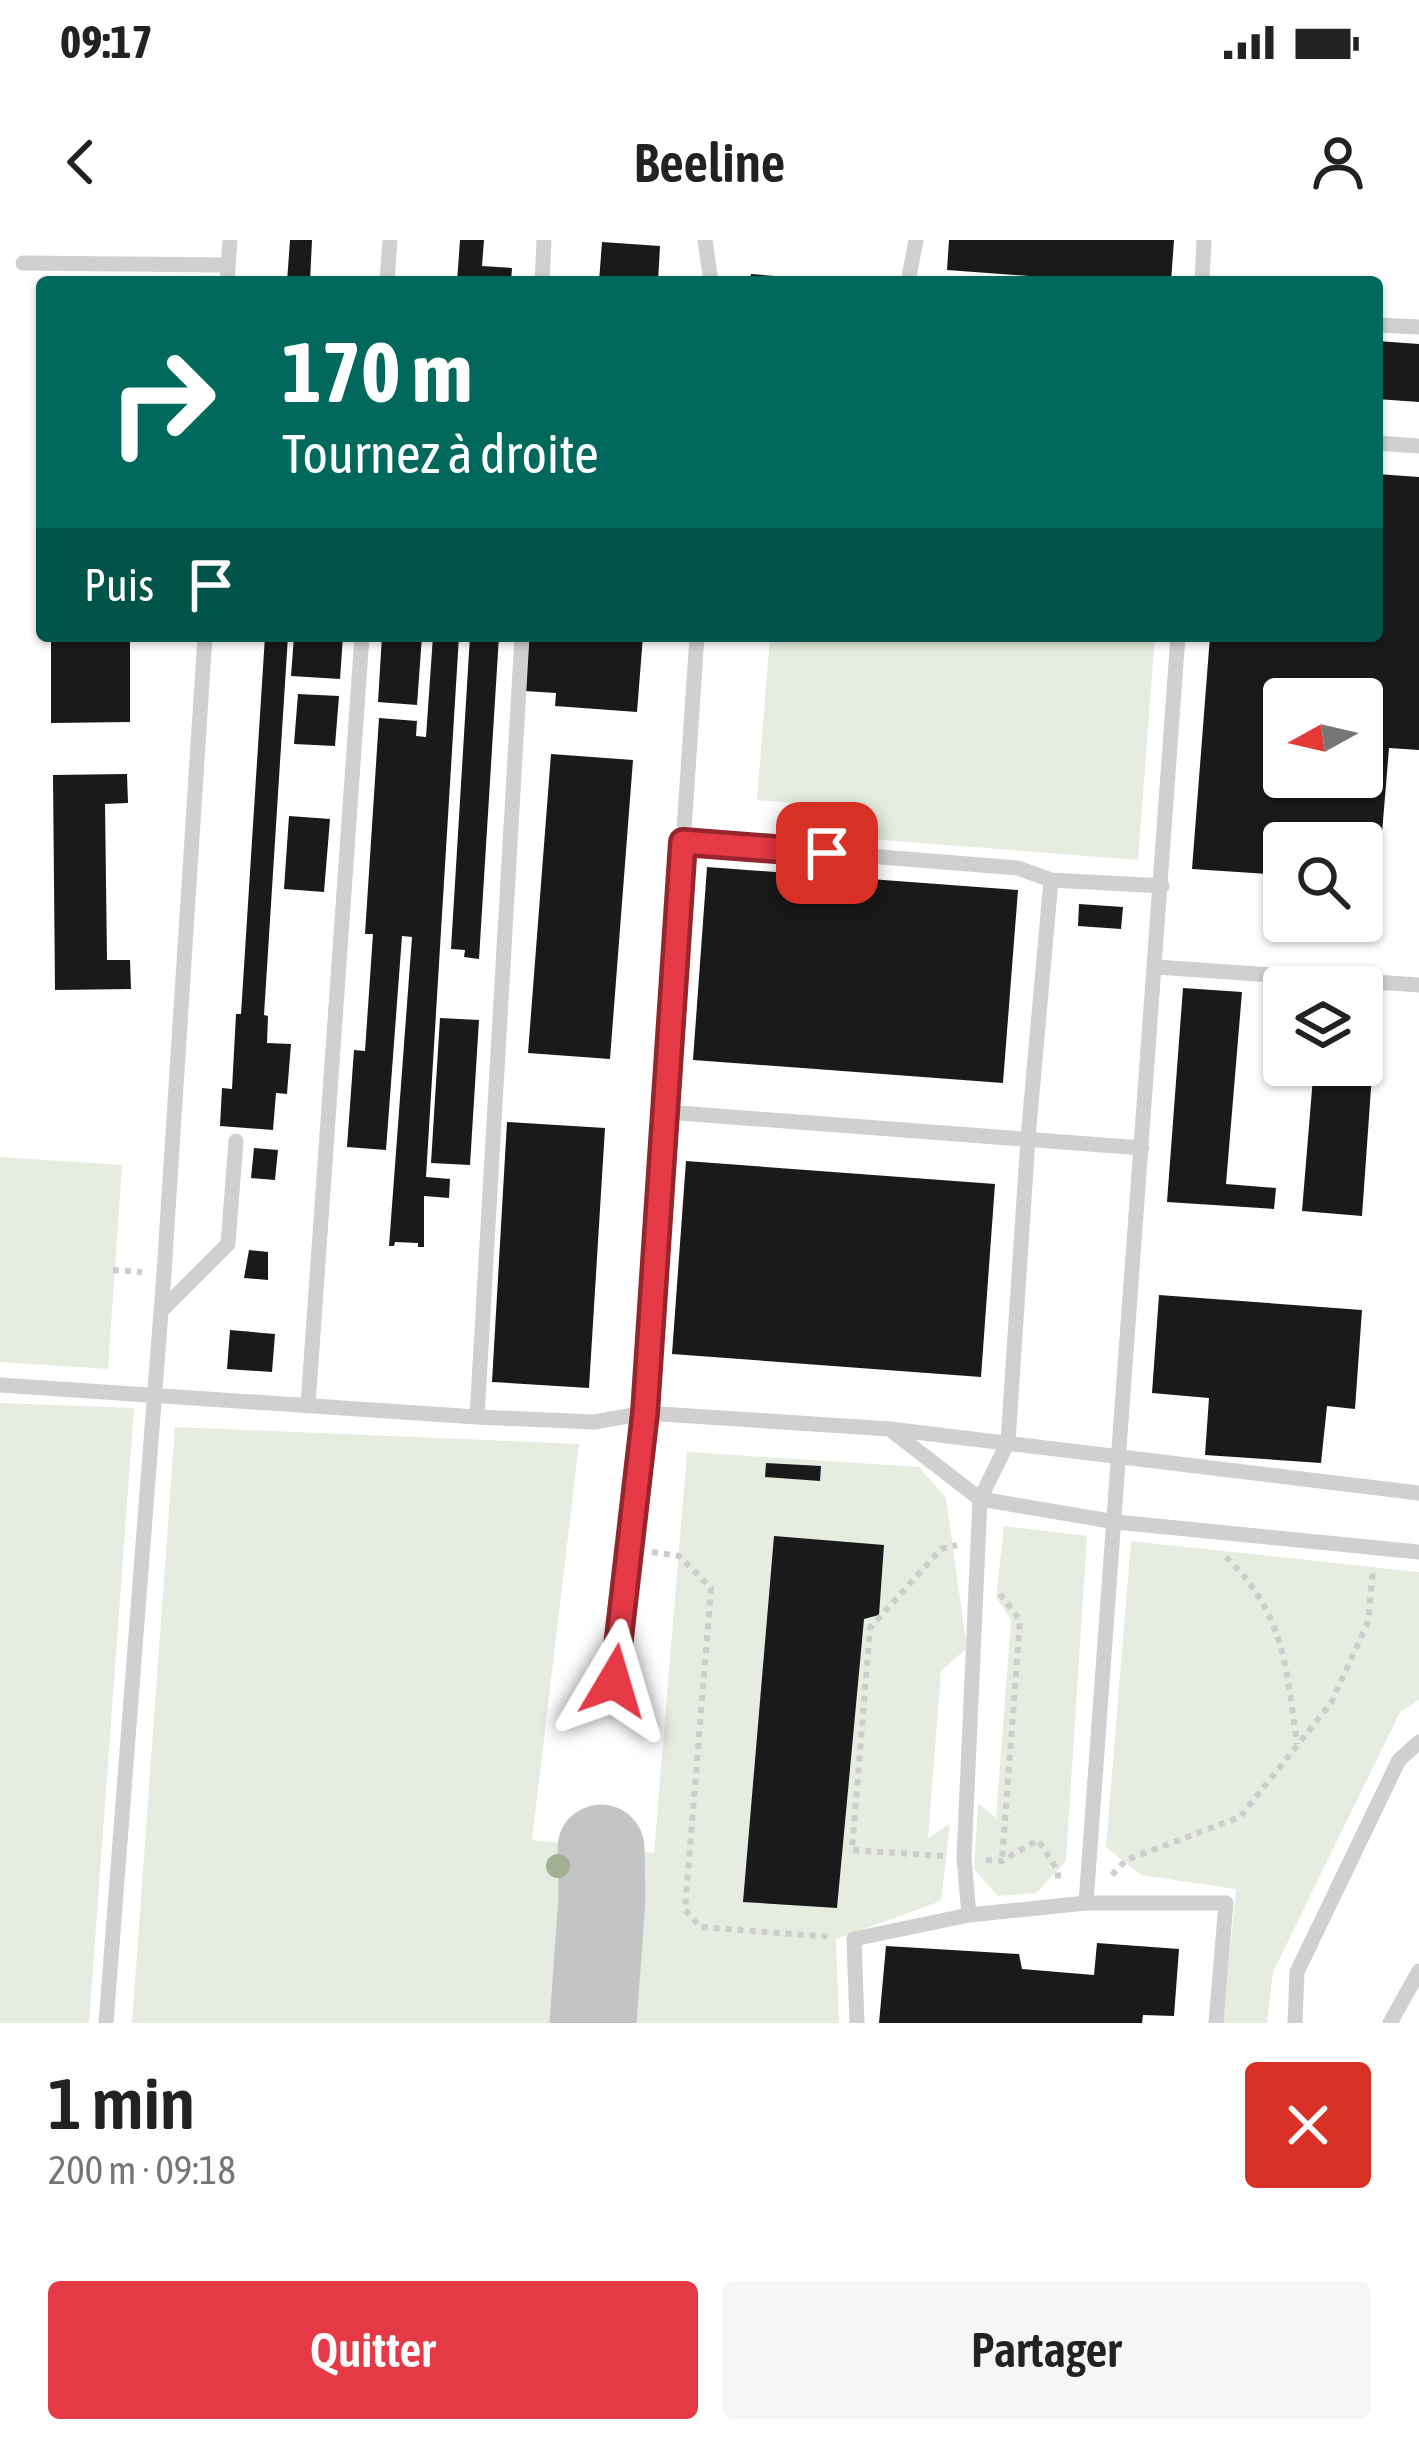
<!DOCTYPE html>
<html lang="fr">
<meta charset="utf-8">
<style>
body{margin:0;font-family:"Asap Condensed",sans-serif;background:#f6f6f6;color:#222;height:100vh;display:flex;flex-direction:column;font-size:45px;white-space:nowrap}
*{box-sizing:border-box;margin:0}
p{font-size:39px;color:#767676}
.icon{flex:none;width:66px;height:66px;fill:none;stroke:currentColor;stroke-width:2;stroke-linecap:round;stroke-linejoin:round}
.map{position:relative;height:1783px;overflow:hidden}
.sheet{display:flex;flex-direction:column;background:#fff;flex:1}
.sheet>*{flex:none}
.top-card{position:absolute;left:36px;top:36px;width:1347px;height:366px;border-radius:12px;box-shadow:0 3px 9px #0004;background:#00695c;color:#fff;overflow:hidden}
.needle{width:78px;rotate:262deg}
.fabs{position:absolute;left:1263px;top:438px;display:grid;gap:24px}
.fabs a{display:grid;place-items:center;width:120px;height:120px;border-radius:12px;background:#fff;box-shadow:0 3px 9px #0004;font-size:60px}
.pin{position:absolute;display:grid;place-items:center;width:102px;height:102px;color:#fff;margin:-51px;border-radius:24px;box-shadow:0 6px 18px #0006}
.me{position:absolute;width:132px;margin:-66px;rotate:7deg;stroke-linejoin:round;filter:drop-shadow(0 0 9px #0008)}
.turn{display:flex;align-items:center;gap:42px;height:252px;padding:0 48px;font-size:54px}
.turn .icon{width:156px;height:156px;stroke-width:2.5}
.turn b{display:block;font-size:84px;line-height:102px}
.then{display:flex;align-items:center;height:114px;padding:0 48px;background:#0003;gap:24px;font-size:45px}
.round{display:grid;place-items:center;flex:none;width:126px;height:126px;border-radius:12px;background:#f6f6f6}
.headline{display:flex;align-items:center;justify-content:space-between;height:204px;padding:0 48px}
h1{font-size:72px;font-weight:600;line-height:90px}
.button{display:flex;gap:24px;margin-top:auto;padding:24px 48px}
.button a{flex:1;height:138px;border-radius:12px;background:#e63946;color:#fff;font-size:48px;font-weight:600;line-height:138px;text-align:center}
.button a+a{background:#f6f6f6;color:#222}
.status{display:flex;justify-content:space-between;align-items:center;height:84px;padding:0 60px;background:#fff;direction:ltr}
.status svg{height:33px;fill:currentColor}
header{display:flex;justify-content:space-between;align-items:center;height:156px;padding:0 48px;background:#fff;font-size:54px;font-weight:600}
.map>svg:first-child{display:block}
</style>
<div class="status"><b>09:17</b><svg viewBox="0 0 49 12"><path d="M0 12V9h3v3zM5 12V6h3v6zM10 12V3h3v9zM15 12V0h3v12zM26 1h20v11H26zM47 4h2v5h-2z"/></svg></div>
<header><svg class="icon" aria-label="back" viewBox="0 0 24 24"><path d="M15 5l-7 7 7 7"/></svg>Beeline<svg class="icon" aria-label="person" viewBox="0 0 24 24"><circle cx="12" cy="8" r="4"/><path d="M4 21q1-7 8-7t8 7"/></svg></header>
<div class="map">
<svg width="1419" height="1783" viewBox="0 0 1419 1783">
<rect width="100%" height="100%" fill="#fff"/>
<path fill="#e6ecdf" d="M 770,396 L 1155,396 L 1138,620 L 819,595 L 801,564 L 757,560 Z
M 0,917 L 122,925 L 108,1129 L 0,1122 Z
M 0,1163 L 134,1168 L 89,1783 L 0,1783 Z
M 175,1187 L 579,1204 L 532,1600 L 654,1613 L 687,1212 L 919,1227 L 946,1258 L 967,1408 L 941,1431 L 928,1598 L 950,1584 L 941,1661 L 836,1699 L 839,1783 L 132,1783 Z
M 1004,1286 L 1087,1296 L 1066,1621 L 1036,1653 L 998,1656 L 974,1629 L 978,1563 L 996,1578 L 1011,1380 L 996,1357 Z
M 1131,1301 L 1419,1332 L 1419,1460 L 1400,1472 L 1273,1732 L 1267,1783 L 1223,1783 L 1236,1649 L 1141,1635 L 1106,1607 Z"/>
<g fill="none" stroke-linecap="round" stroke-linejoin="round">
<path stroke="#c4c4c4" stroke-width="87" d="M 593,1783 L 602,1659 L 601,1608"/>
</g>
<path fill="#1a1a1a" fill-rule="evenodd" d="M 290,0 L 312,0 L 310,42 L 287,42 Z
M 460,0 L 484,0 L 482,26 L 512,28 L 511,42 L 457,42 Z
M 949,0 L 1174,0 L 1171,42 L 1109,42 L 947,30 Z
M 602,2 L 660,6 L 658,42 L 599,42 Z
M 751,34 L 813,39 L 813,42 L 750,42 Z
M 1377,101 L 1419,104 L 1419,162 L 1377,159 Z
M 1377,234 L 1419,237 L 1419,510 L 1389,508 L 1378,642 L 1362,641 L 1362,603 L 1284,603 L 1284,635 L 1192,629 L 1210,396 L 1377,396 ZM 1284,459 L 1362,459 L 1362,537 L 1284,537 Z
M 51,396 L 130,396 L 130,482 L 51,483 Z
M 265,396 L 288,396 L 264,775 L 268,776 L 267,803 L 291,804 L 287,854 L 276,853 L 273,890 L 220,886 L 222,848 L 232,849 L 236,774 L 241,774 Z
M 294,396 L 343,396 L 340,439 L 291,436 Z
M 382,396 L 422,396 L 417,465 L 378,462 Z
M 433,396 L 459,396 L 426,937 L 450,939 L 449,958 L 424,956 L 424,1007 L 418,1007 L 418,1003 L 395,1002 L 394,1006 L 389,1006 L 412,697 L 402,696 L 386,910 L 347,907 L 354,810 L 365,811 L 373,694 L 365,694 L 379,478 L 417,481 L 416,496 L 426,497 Z
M 470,396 L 499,396 L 479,719 L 464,717 L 465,710 L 451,709 Z
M 529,396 L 643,396 L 637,472 L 555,466 L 556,453 L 525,451 Z
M 298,454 L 339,456 L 335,506 L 294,504 Z
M 551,514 L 633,520 L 610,819 L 528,813 Z
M 127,534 L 128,563 L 105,564 L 107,720 L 130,720 L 131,749 L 55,750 L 53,535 Z
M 289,576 L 330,579 L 324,652 L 284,649 Z
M 707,627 L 1018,650 L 1003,843 L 693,820 Z
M 1079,664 L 1123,667 L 1121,689 L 1078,686 Z
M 1183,748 L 1242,752 L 1226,944 L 1276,948 L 1274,969 L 1167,962 Z
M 440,778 L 479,780 L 470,925 L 431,923 Z
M 1362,819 L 1373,820 L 1362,976 L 1302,971 L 1314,825 L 1362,825 Z
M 507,882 L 605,888 L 589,1148 L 492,1142 Z
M 254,908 L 278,910 L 275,940 L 251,938 Z
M 686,921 L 995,944 L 981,1137 L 672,1114 Z
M 249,1010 L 268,1012 L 268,1040 L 244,1038 Z
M 1159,1055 L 1362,1070 L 1355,1169 L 1327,1166 L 1321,1223 L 1205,1215 L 1209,1158 L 1152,1153 Z
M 230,1090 L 275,1094 L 272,1132 L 227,1129 Z
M 766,1223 L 821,1226 L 820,1241 L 765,1237 Z
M 774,1296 L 884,1305 L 879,1375 L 864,1379 L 837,1668 L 743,1662 Z
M 1097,1703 L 1179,1709 L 1174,1776 L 1143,1775 L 1142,1783 L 879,1783 L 886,1706 L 1019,1714 L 1022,1729 L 1094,1735 Z"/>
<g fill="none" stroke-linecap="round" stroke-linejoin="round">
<path stroke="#cdcdcd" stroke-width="6" stroke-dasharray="6 6" stroke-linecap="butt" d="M 113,1030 L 142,1032
M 652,1312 L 679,1316 L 711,1348 L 685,1670 L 700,1687 L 833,1697
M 1226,1317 C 1285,1374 1286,1427 1297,1504
M 1000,1354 L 1020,1380 L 1002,1621
M 943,1616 L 852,1610 L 870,1388 L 941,1309 L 957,1305
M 986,1620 L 1002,1621 L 1038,1600 L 1058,1631 L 1058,1644
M 1112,1635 L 1126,1620 L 1240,1577 L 1331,1463 L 1368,1382 L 1373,1329"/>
<path stroke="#d0d0d0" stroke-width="15" d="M 705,0 L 711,42
M 23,23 L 228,25
M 227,42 L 230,0
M 387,42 L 390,0
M 542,42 L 544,0
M 908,42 L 916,0
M 1202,42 L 1204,0
M 1377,85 L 1419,87
M 1377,203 L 1419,206
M 683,601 L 1018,628 L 1051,640
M 1156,727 L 1419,745
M 665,872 L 1142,908
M 161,1071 L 228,1004 L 236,901
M 0,1145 L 477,1177 L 594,1182 L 645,1173 L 890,1189 L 1419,1253
M 308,1165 L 362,396
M 477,1177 L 522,396
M 892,1191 L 980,1259 L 1116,1282 L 1419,1312
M 614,1441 L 645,1173 L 697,396
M 1086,1663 L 1178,396
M 969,1675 L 964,1618 L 980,1259 L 1008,1202 L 1028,898 L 1051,640 L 1162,646
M 106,1783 L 164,1033 L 205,396
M 857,1783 L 854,1699 L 969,1675 L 1086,1663 L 1226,1663 L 1216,1783
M 1295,1783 L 1297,1732 L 1399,1520 L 1419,1502
M 1390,1783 L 1419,1731"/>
</g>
<circle fill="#a2b095" cx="558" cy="1626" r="12"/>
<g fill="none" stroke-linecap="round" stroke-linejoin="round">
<defs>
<path id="route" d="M 614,1441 L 645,1173 L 683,602 L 827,613"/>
</defs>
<use href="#route" stroke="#96252e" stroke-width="30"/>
<use href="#route" stroke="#e63946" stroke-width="21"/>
</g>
</svg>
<div class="fabs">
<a><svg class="needle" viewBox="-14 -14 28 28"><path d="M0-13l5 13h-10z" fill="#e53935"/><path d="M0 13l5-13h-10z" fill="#767676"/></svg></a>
<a><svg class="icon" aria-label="search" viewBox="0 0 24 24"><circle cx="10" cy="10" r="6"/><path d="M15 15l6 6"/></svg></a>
<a><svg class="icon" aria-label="layers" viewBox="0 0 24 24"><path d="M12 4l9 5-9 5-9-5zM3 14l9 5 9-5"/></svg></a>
</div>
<div class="pin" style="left:827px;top:613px;background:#d93025"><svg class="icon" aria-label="arrive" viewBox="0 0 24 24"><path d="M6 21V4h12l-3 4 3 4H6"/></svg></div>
<svg class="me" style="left:614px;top:1441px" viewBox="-20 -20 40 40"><path d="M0-17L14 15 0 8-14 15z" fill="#e63946" stroke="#fff" stroke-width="4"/></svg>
<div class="top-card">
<div class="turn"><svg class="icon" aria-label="right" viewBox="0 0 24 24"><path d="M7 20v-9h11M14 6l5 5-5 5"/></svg><div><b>170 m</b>Tournez à droite</div></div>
<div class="then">Puis<svg class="icon" aria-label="arrive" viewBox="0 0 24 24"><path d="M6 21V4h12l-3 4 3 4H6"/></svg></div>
</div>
</div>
<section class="sheet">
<div class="headline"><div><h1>1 min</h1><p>200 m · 09:18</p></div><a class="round" style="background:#d93025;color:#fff"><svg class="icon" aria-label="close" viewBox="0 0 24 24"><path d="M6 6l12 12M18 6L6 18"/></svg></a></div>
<div class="button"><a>Quitter</a><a>Partager</a></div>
</section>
